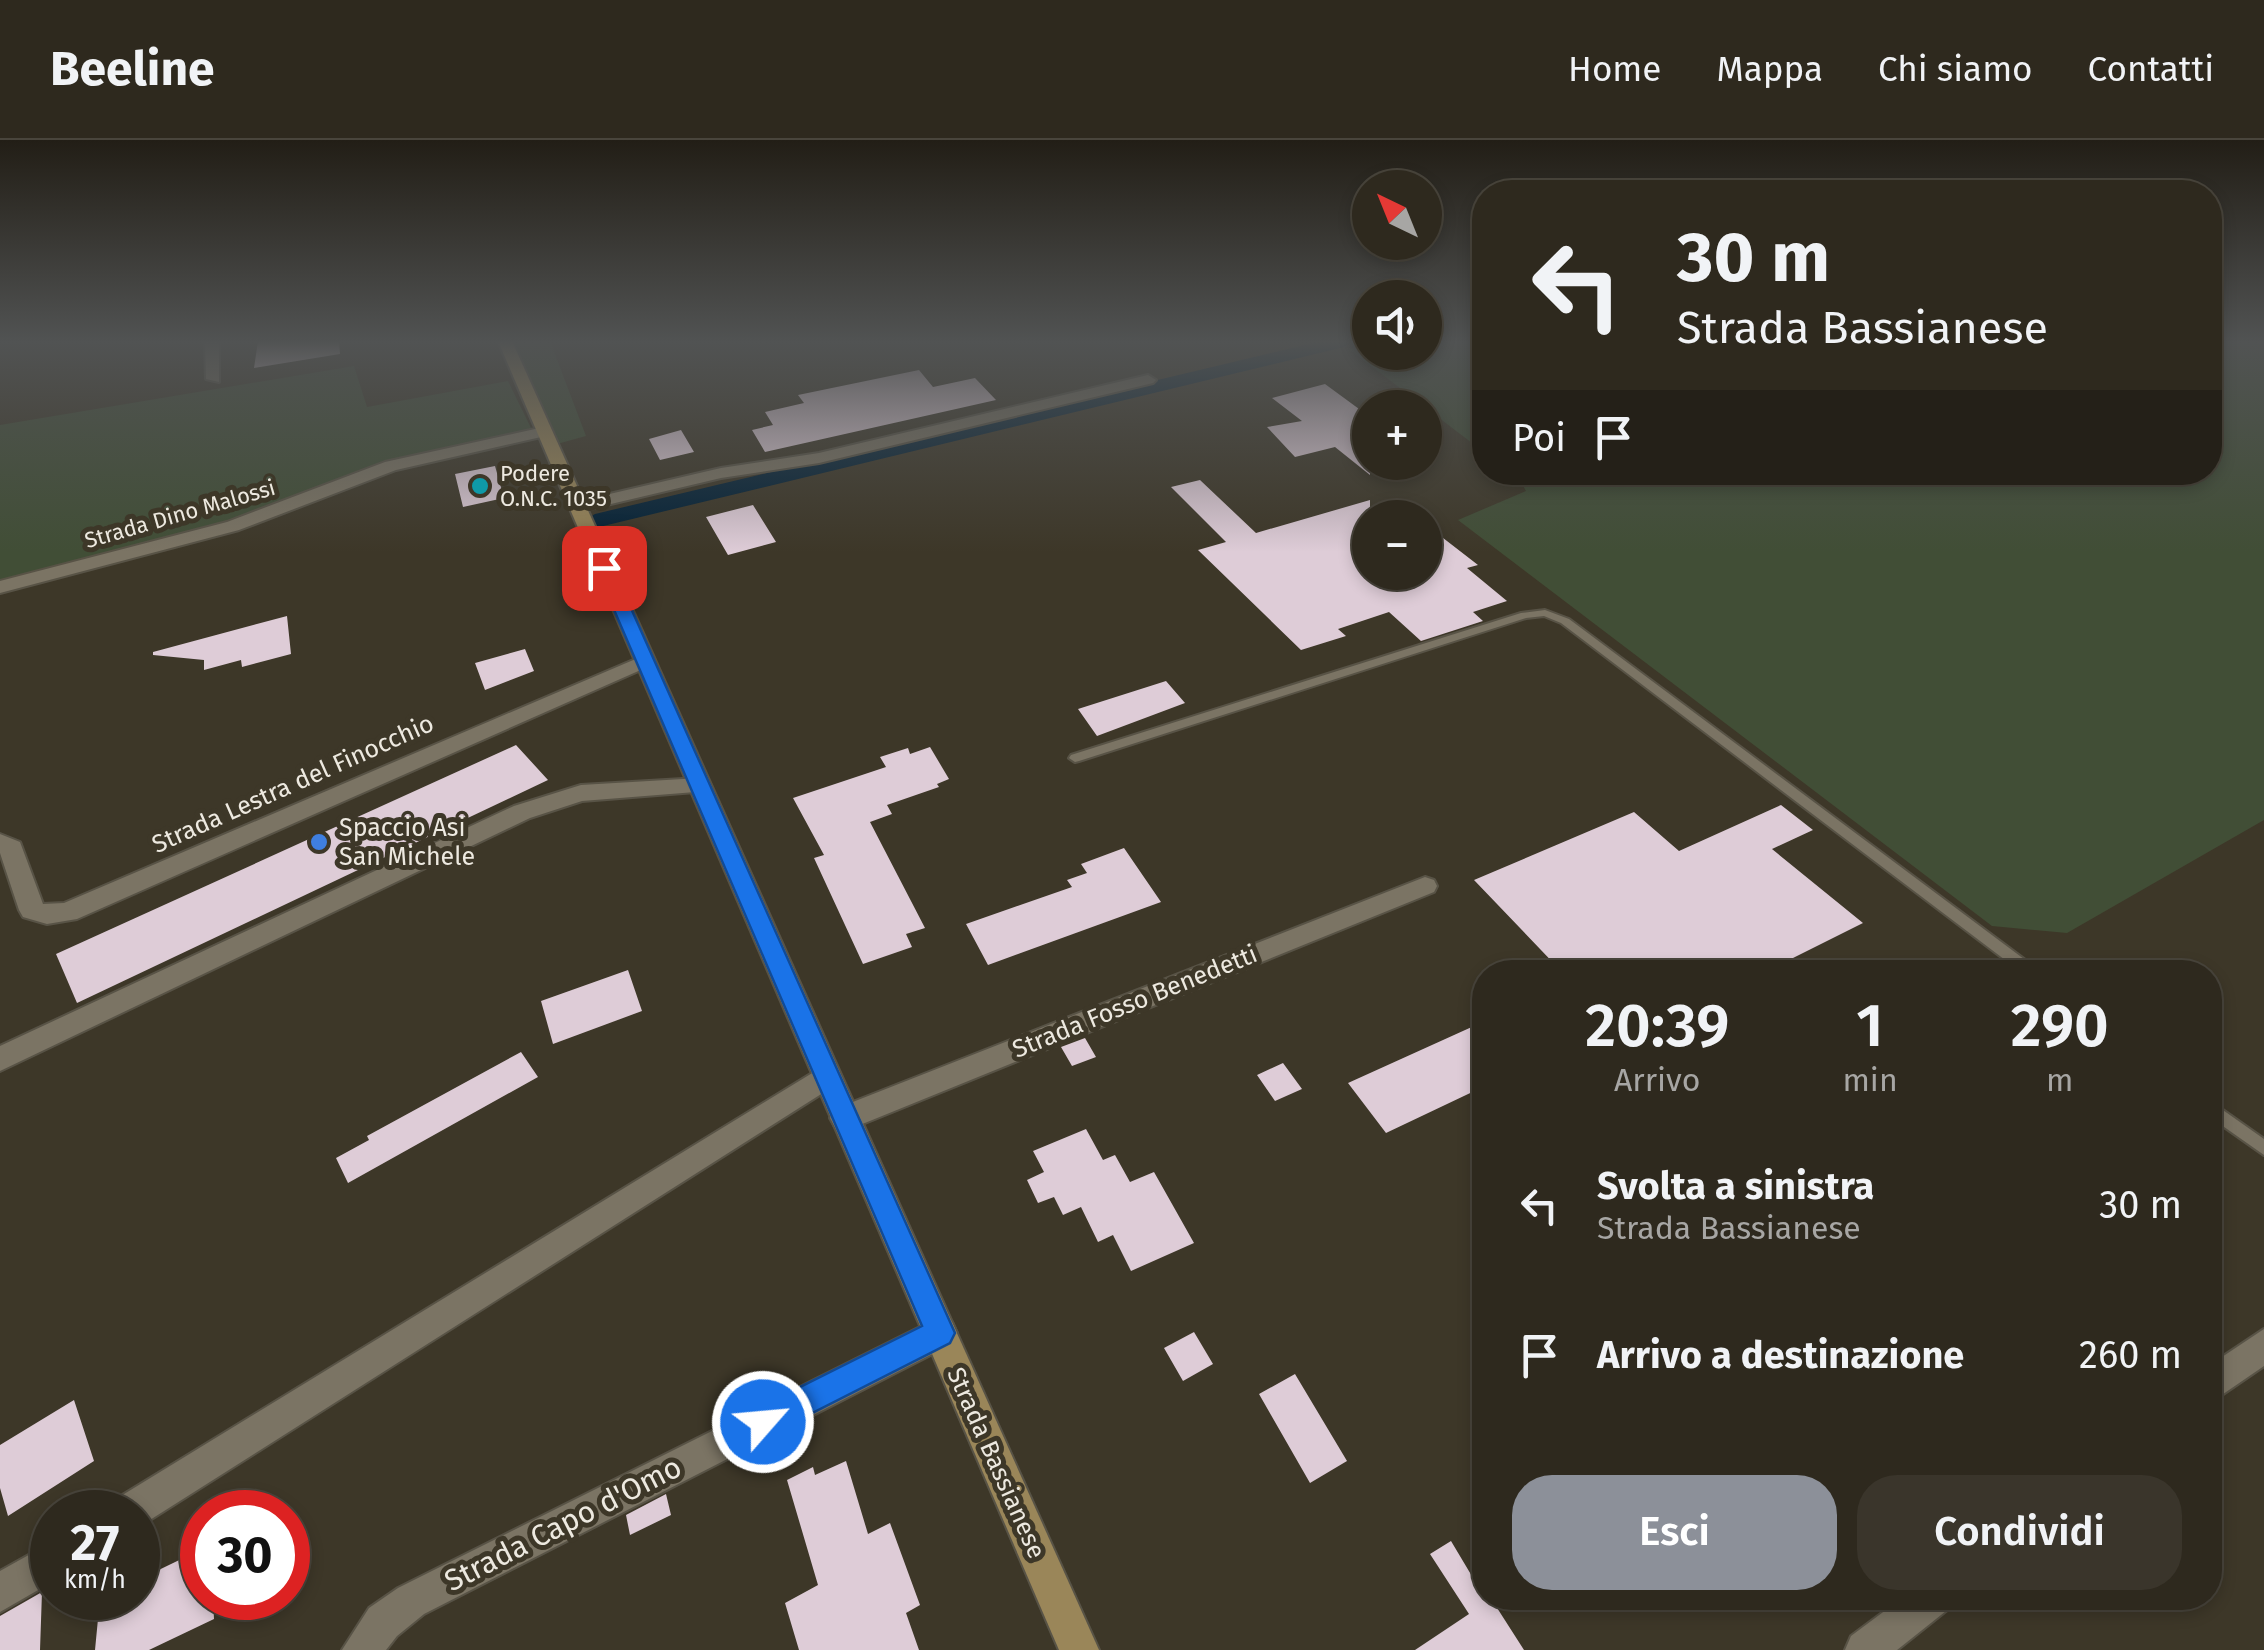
<!DOCTYPE html>
<html lang="it">
<meta charset="utf-8">
<style>
body{margin:0;font-family:"Fira Sans",sans-serif;background:#3a352b;color:#f1f3f6;height:100vh;display:flex;flex-direction:column;font-size:38px;white-space:nowrap}
*{box-sizing:border-box;margin:0}
p{font-size:32px;color:#a7a6a4}
.icon{flex:none;width:55px;height:55px;fill:none;stroke:currentColor;stroke-width:2;stroke-linecap:round;stroke-linejoin:round}
.map{position:relative;flex:1;overflow:hidden}
.details{position:absolute;left:1472px;top:820px;width:750px;height:650px;display:flex;flex-direction:column;background:#2e291e;border-radius:40px;box-shadow:0 5px 15px #0003,0 0 0 2px #49453c}
.details>*{flex:none}
.top-card{position:absolute;left:1472px;top:40px;width:750px;height:305px;border-radius:40px;box-shadow:0 5px 15px #0003,0 0 0 2px #49453c;background:#2e291e;color:#f1f3f6;overflow:hidden}
.needle{width:65px;rotate:317deg}
.buttons{position:absolute;left:1352px;top:30px;display:grid;gap:20px}
.buttons a{display:grid;place-items:center;width:90px;height:90px;border-radius:50%;background:#2e291e;box-shadow:0 5px 15px #0003,0 0 0 2px #49453c;font-size:50px}
.speed{position:absolute;left:30px;top:1350px;display:flex;gap:20px;font-size:50px;font-weight:700;text-align:center}
.speed>*{display:grid;place-content:center;width:130px;height:130px;border-radius:50%;background:#2e291e;box-shadow:0 5px 15px #0003,0 0 0 2px #49453c;line-height:1}
.speed small{font-size:25px;font-weight:400}
.speed .limit{border:15px solid #d22;background:#fff;color:#111}
.pin{position:absolute;display:grid;place-items:center;width:85px;height:85px;color:#fff;margin:-42px;border-radius:20px;box-shadow:0 5px 15px #0006}
.me{position:absolute;width:110px;margin:-55px;rotate:63deg;stroke-linejoin:round;filter:drop-shadow(0 0 8px #0008)}
.turn{display:flex;align-items:center;gap:35px;height:210px;padding:0 40px;font-size:45px}
.turn .icon{width:130px;height:130px;stroke-width:2.5}
.turn b{display:block;font-size:70px;line-height:85px}
.then{display:flex;align-items:center;height:95px;padding:0 40px;background:#0003;gap:20px;font-size:38px}
.eta{display:flex;justify-content:space-evenly;align-items:center;height:170px;text-align:center}
.eta b{font-size:60px;font-weight:600;line-height:70px}
.button{display:flex;gap:20px;margin-top:auto;padding:20px 40px}
.button a{flex:1;height:115px;border-radius:40px;background:#8c9099;color:#fff;font-size:40px;font-weight:600;line-height:115px;text-align:center}
.button a+a{background:#3a352b;color:#f1f3f6}
ul{padding:0;list-style:none}
li{display:flex;align-items:center;gap:30px;height:150px;padding:0 40px}
li div{flex:1}
li b{display:block;font-size:38px}
li em{font-style:normal}
header{display:flex;align-items:center;gap:60px;box-sizing:border-box;height:140px;padding:0 50px;background:#2e291e;border-bottom:2px solid #49453c}
header strong{font-size:48px}
nav{display:flex;gap:55px;margin-inline-start:auto;font-size:35px}
.map>svg:first-child{display:block}
</style>
<header>
<strong>Beeline</strong>
<nav><a>Home</a><a>Mappa</a><a>Chi siamo</a><a>Contatti</a></nav>
</header>
<div class="map">
<svg width="2264" height="1510" viewBox="0 0 2264 1510">
<rect width="100%" height="100%" fill="#3d3728"/>
<path fill="#414e36" d="M 513,201 L 550,201 L 586,296 L 557,304 Z
M 1425,201 L 1485,201 L 1485,313 L 1349,209 L 1370,204 L 1370,212 L 1425,212 Z
M 2210,201 L 2264,201 L 2264,680 L 2067,793 L 1992,786 L 1458,380 L 1526,351 L 1516,333 L 2210,332 Z
M 354,226 L 367,267 L 508,241 L 532,290 L 373,327 L 336,340 L 255,379 L 0,444 L 0,285 Z"/>
<g fill="none" stroke-linecap="round" stroke-linejoin="round">
<path fill="#042237" fill-rule="evenodd" d="M 1321,201 L 1354,201 L 1344,207 L 595,388 L 583,381 L 595,374 Z"/>
</g>
<path fill="#deccd7" d="M 258,201 L 339,201 L 340,214 L 254,228 Z
M 919,230 L 933,247 L 975,238 L 996,260 L 765,312 L 752,290 L 773,285 L 765,272 L 804,263 L 798,255 Z
M 1325,244 L 1370,277 L 1370,335 L 1335,307 L 1295,317 L 1267,287 L 1302,281 L 1272,258 Z
M 681,290 L 694,312 L 660,320 L 649,299 Z
M 495,326 L 504,358 L 463,367 L 455,334 Z
M 1200,340 L 1256,393 L 1370,360 L 1370,432 L 1425,432 L 1425,384 L 1478,425 L 1467,428 L 1507,461 L 1473,472 L 1483,481 L 1421,501 L 1389,472 L 1338,489 L 1346,496 L 1301,510 L 1198,410 L 1226,402 L 1171,347 Z
M 753,365 L 776,402 L 728,415 L 706,377 Z
M 287,476 L 291,514 L 242,527 L 241,520 L 204,530 L 204,520 L 153,515 L 153,512 Z
M 525,509 L 534,531 L 485,550 L 475,523 Z
M 1166,541 L 1185,563 L 1097,596 L 1078,569 Z
M 516,605 L 548,640 L 77,863 L 56,814 Z
M 930,607 L 949,639 L 937,644 L 939,647 L 887,665 L 892,674 L 870,682 L 925,788 L 906,794 L 912,807 L 863,824 L 814,718 L 824,715 L 793,658 L 886,627 L 880,617 L 908,608 L 910,614 Z
M 1781,665 L 1813,690 L 1772,709 L 1863,783 L 1765,832 L 1562,832 L 1474,740 L 1634,672 L 1679,711 Z
M 1124,708 L 1161,762 L 988,825 L 966,784 L 1072,747 L 1067,740 L 1087,733 L 1081,724 Z
M 628,830 L 642,871 L 553,904 L 541,861 Z
M 1485,881 L 1485,946 L 1386,993 L 1348,943 Z
M 1085,898 L 1096,917 L 1072,926 L 1061,907 Z
M 521,912 L 538,937 L 348,1043 L 336,1018 L 369,1000 L 367,996 Z
M 1283,923 L 1302,949 L 1275,961 L 1257,935 Z
M 1086,989 L 1103,1020 L 1115,1015 L 1130,1042 L 1154,1032 L 1194,1103 L 1131,1131 L 1113,1095 L 1098,1102 L 1081,1067 L 1063,1075 L 1054,1057 L 1038,1063 L 1027,1040 L 1044,1032 L 1033,1011 Z
M 1194,1192 L 1213,1224 L 1183,1241 L 1164,1208 Z
M 1295,1234 L 1347,1321 L 1310,1343 L 1259,1254 Z
M 74,1260 L 94,1321 L 8,1376 L 0,1348 L 0,1305 Z
M 846,1321 L 868,1394 L 890,1383 L 920,1465 L 906,1473 L 919,1510 L 799,1510 L 785,1463 L 818,1445 L 787,1340 L 813,1327 L 815,1335 Z
M 666,1354 L 671,1375 L 630,1395 L 626,1375 Z
M 1451,1401 L 1485,1458 L 1492,1460 L 1524,1510 L 1415,1510 L 1469,1474 L 1430,1414 Z
M 202,1409 L 202,1458 L 213,1458 L 214,1479 L 149,1510 L 95,1510 L 100,1458 L 138,1458 L 138,1440 Z
M 42,1452 L 40,1510 L 0,1510 L 0,1476 Z"/>
<g fill="none" stroke-linecap="round" stroke-linejoin="round">
<defs>
<path id="lane" d="M 1545,470 L 1569,479 L 2036,828 L 2038,832 L 2021,832 L 1561,483 L 1544,476 L 1526,478 L 1079,621 L 1075,622 L 1069,618 L 1071,615 L 1521,473 Z
M 2210,961 L 2264,999 L 2264,1015 L 2210,977 Z"/>
<path id="street" d="M 205,201 L 219,201 L 219,242 L 206,239 Z
M 1148,235 L 1156,240 L 1153,243 L 819,323 L 721,338 L 577,372 L 568,367 L 571,363 L 721,328 L 819,313 Z
M 544,287 L 550,289 L 550,295 L 396,330 L 239,390 L 0,453 L 0,441 L 227,382 L 385,322 Z
M 645,515 L 652,517 L 655,521 L 652,525 L 77,779 L 47,784 L 23,777 L 19,770 L 0,713 L 0,694 L 20,702 L 43,764 L 64,763 Z
M 700,638 L 711,646 L 708,651 L 582,661 L 530,678 L 0,931 L 0,906 L 514,666 L 581,645 Z
M 1425,737 L 1434,740 L 1437,746 L 1434,752 L 855,987 L 845,990 L 835,987 L 830,978 L 835,969 Z
M 827,924 L 837,928 L 841,936 L 837,944 L 142,1385 L 138,1387 L 138,1372 L 111,1372 L 116,1359 Z
M 940,1177 L 952,1182 L 957,1193 L 952,1204 L 424,1474 L 397,1496 L 386,1510 L 342,1510 L 369,1468 L 398,1448 Z
M 2264,1189 L 2264,1226 L 2210,1263 L 2210,1225 Z
M 52,1402 L 52,1442 L 0,1472 L 0,1431 Z
M 1902,1458 L 1952,1458 L 1946,1471 L 1897,1510 L 1845,1510 L 1851,1496 Z"/>
<path id="secondary" d="M 498,201 L 512,201 L 1099,1510 L 1059,1510 Z"/>
</defs>
<use href="#lane" stroke="#585346" stroke-width="4"/>
<use href="#street" stroke="#585346" stroke-width="4"/>
<use href="#secondary" stroke="#585346" stroke-width="4"/>
<use href="#lane" fill="#7b7464" fill-rule="evenodd"/>
<use href="#street" fill="#7b7464" fill-rule="evenodd"/>
<use href="#secondary" fill="#9a8659" fill-rule="evenodd"/>
</g>
<linearGradient id="sky" x2="0" y2="1"><stop stop-color="#221e16"/><stop offset="0.49" stop-color="#515353"/><stop offset="1" stop-color="#515353" stop-opacity="0"/></linearGradient>
<rect width="2264" height="412" fill="url(#sky)"/>
<path fill="#1a73e8" stroke="#114b97" stroke-width="2.5" d="M 604,423 L 613,428 L 955,1193 L 950,1203 L 763,1298 L 752,1293 L 747,1282 L 752,1271 L 922,1186 L 596,428 Z"/>
<circle fill="#0f9aa8" stroke="#3d3728" stroke-width="4" cx="480" cy="346" r="10"/>
<circle fill="#3f7fe0" stroke="#3d3728" stroke-width="4" cx="319" cy="702" r="10"/>
<g text-anchor="middle" dominant-baseline="central" stroke-width="10" stroke-linejoin="round" paint-order="stroke">
<g font-size="22" fill="#ede9e0" stroke="#3d3728" text-anchor="start">
<text x="500" y="333">Podere<tspan x="500" dy="25">O.N.C. 1035</tspan></text>
</g>
<g font-size="22" fill="#ede9e0" stroke="#3d3728">
<text transform="translate(180 374) rotate(-16)">Strada Dino Malossi</text>
</g>
<g font-size="25" fill="#ede9e0" stroke="#3d3728">
<text transform="translate(293 644) rotate(-24)">Strada Lestra del Finocchio</text>
<text transform="translate(1135 862) rotate(-22)">Strada Fosso Benedetti</text>
<text transform="translate(996 1323) rotate(66)">Strada Bassianese</text>
</g>
<g font-size="25" fill="#ede9e0" stroke="#3d3728" text-anchor="start">
<text x="339" y="688">Spaccio Asi<tspan x="339" dy="29">San Michele</tspan></text>
</g>
<g font-size="30" fill="#ede9e0" stroke="#3d3728">
<text transform="translate(563 1384) rotate(-27)">Strada Capo d'Omo</text>
</g>
</g>
</svg>
<div class="buttons">
<a><svg class="needle" viewBox="-14 -14 28 28"><path d="M0-13l5 13h-10z" fill="#e53935"/><path d="M0 13l5-13h-10z" fill="#a7a6a4"/></svg></a>
<a><svg class="icon" aria-label="sound" viewBox="0 0 24 24"><path d="M4 9h4l5-4v14l-5-4H4zM17 9q2 3 0 6"/></svg></a>
<a>+</a>
<a>−</a>
</div>
<div class="speed"><div>27<small>km/h</small></div><div class="limit">30</div></div>
<div class="pin" style="left:604px;top:428px;background:#d93025"><svg class="icon" aria-label="arrive" viewBox="0 0 24 24"><path d="M6 21V4h12l-3 4 3 4H6"/></svg></div>
<svg class="me" style="left:763px;top:1282px" viewBox="-20 -20 40 40"><circle r="17" fill="#1a73e8" stroke="#fff" stroke-width="3"/><path d="M0-11L8 9 0 5-8 9z" fill="#fff"/></svg>
<div class="top-card">
<div class="turn"><svg class="icon" aria-label="left" viewBox="0 0 24 24"><path d="M17 20v-9H6M10 6l-5 5 5 5"/></svg><div><b>30 m</b>Strada Bassianese</div></div>
<div class="then">Poi<svg class="icon" aria-label="arrive" viewBox="0 0 24 24"><path d="M6 21V4h12l-3 4 3 4H6"/></svg></div>
</div>
<section class="details">
<div class="eta">
<div><b>20:39</b><p>Arrivo</p></div>
<div><b>1</b><p>min</p></div>
<div><b>290</b><p>m</p></div>
</div>
<ul>
<li><svg class="icon" aria-label="left" viewBox="0 0 24 24"><path d="M17 20v-9H6M10 6l-5 5 5 5"/></svg><div><b>Svolta a sinistra</b><p>Strada Bassianese</p></div><em>30 m</em></li>
<li><svg class="icon" aria-label="arrive" viewBox="0 0 24 24"><path d="M6 21V4h12l-3 4 3 4H6"/></svg><div><b>Arrivo a destinazione</b></div><em>260 m</em></li>
</ul>
<div class="button"><a>Esci</a><a>Condividi</a></div>
</section>
</div>
